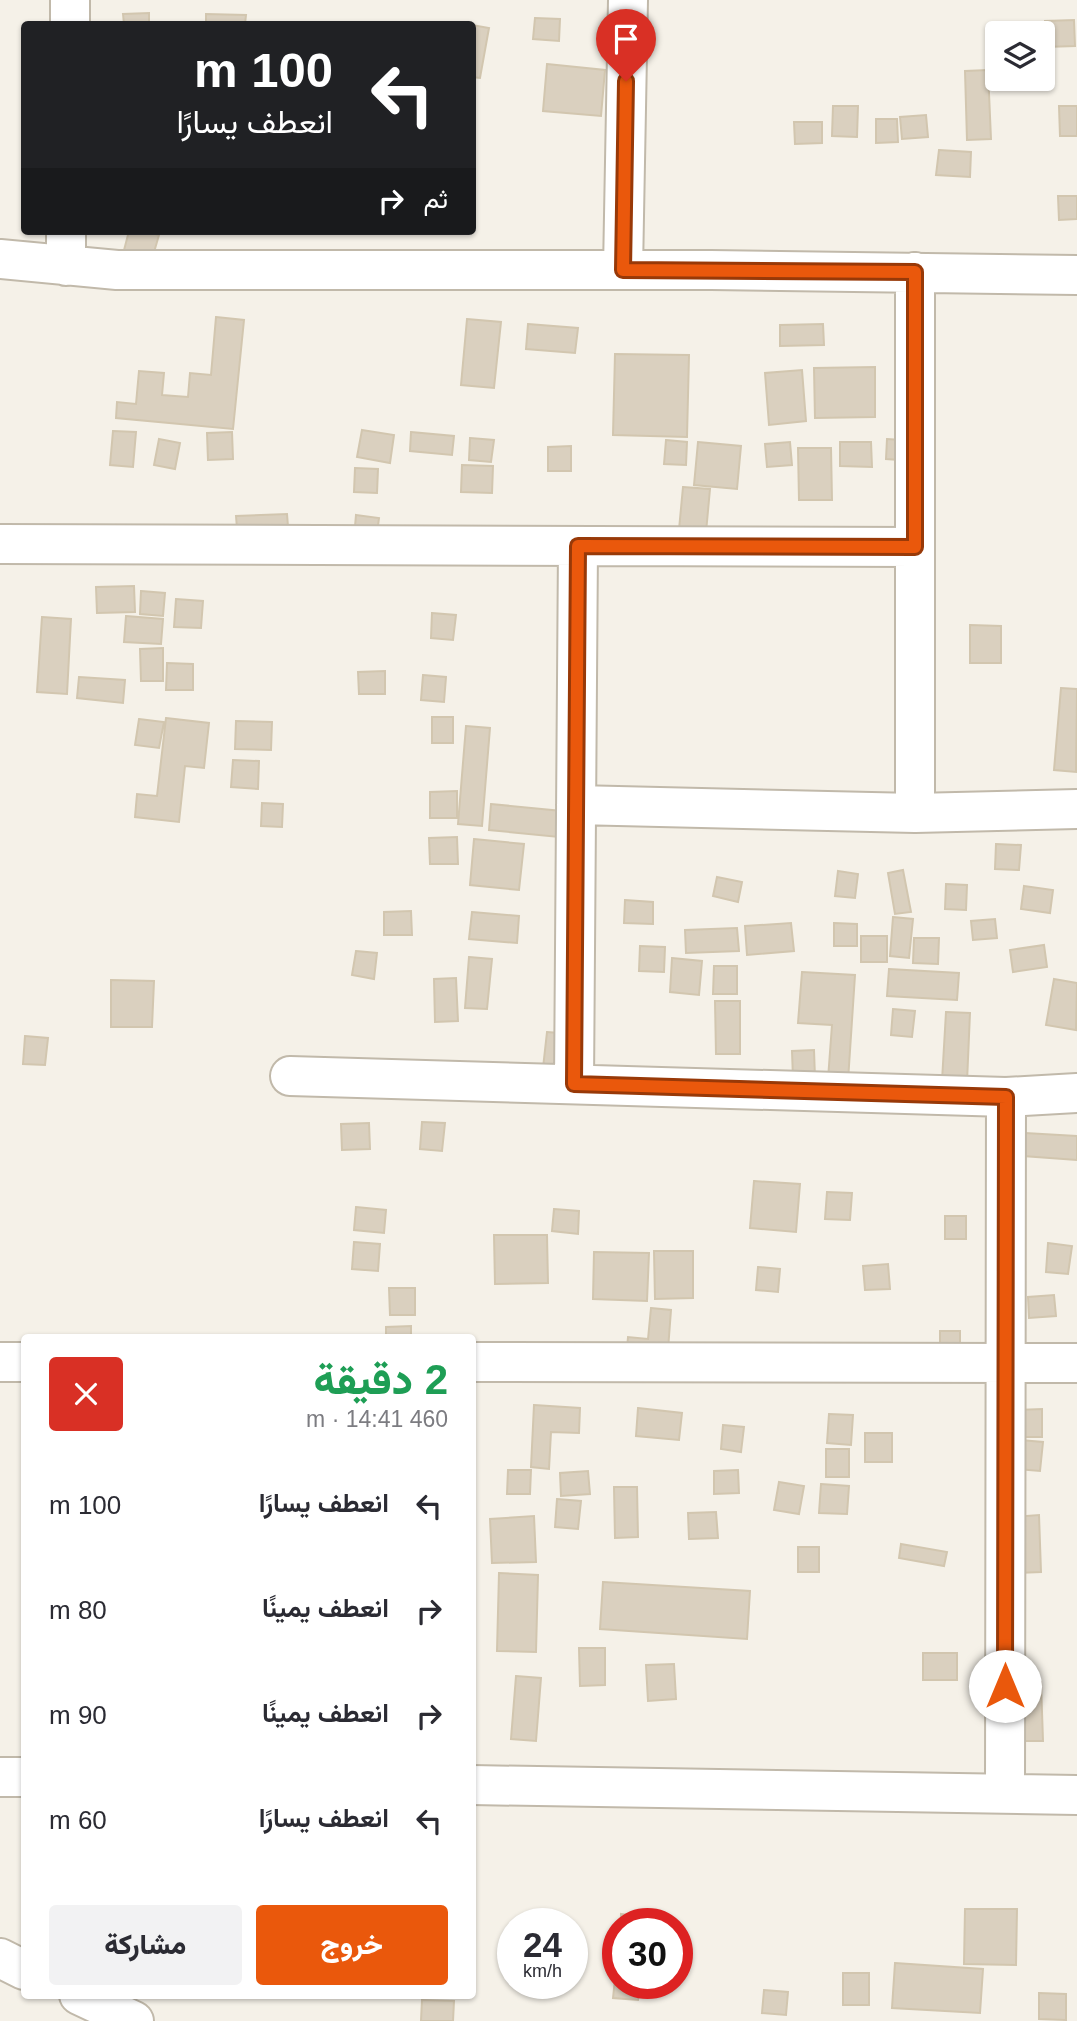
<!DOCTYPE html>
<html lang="ar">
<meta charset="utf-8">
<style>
body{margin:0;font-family:Arial,Vazirmatn,sans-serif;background:#f2f2f3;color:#2b2b33;direction:rtl;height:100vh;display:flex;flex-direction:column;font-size:26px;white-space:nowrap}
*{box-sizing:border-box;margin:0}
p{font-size:23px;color:#7c7c81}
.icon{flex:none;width:38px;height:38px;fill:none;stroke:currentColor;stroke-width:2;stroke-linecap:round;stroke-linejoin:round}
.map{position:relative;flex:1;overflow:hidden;direction:ltr}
.side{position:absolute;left:21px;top:1334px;width:455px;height:665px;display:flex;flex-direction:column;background:#fff;border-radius:7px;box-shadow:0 2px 5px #0004;direction:rtl}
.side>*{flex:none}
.guide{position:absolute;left:21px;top:21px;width:455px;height:214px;border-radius:7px;box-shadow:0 2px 5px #0004;direction:rtl;background:#202124;color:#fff;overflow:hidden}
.controls{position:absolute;left:985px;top:21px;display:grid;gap:14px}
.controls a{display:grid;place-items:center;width:70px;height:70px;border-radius:7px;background:#fff;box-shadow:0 2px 5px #0004;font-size:35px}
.speed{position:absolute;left:497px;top:1908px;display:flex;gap:14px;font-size:35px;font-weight:700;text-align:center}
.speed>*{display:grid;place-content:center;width:91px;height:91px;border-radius:50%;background:#fff;box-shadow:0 2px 5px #0004;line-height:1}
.speed small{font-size:18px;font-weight:400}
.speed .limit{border:10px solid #d22;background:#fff;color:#111}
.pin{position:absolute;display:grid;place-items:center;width:60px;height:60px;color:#fff;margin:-72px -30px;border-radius:50% 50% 50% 0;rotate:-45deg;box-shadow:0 0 7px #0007}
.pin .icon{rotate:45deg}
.me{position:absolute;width:77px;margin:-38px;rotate:0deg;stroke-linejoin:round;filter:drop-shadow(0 0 5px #0008)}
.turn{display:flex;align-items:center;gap:24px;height:147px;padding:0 28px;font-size:32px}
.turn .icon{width:91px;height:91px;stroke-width:2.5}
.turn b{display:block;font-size:49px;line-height:60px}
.then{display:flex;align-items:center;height:66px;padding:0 28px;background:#0003;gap:14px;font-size:26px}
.round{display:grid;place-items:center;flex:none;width:74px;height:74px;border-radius:7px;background:#f2f2f3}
.overview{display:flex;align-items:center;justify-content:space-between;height:119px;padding:0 28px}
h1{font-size:42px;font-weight:800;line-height:52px;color:#1e9e55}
.primary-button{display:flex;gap:14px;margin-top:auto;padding:14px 28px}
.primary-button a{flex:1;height:80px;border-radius:7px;background:#ea580c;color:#fff;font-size:28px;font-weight:800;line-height:80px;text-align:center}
.primary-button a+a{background:#f2f2f3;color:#2b2b33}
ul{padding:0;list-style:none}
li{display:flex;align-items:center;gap:21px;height:105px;padding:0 28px}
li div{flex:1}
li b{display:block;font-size:26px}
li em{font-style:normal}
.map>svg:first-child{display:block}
</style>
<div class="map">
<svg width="1077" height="2021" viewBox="0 0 1077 2021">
<rect width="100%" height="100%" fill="#f5f1e8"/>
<path fill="#dad0bf" stroke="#d2c6af" stroke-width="2" d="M 149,13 L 149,24 L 124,24 L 123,14 Z
M 206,14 L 246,15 L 245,24 L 206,24 Z
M 535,18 L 560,19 L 559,41 L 533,39 Z
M 1074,20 L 1075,46 L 1045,47 L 1045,21 Z
M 472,25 L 489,28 L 480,78 L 472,77 Z
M 547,64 L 605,70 L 601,116 L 543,111 Z
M 988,70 L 991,139 L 967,140 L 965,71 Z
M 833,106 L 858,106 L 857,137 L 832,136 Z
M 1059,106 L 1077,106 L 1077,136 L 1060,136 Z
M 926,115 L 928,137 L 902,139 L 900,117 Z
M 876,119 L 897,119 L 898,142 L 876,143 Z
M 794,122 L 822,122 L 822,143 L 795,144 Z
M 939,150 L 971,152 L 970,177 L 936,175 Z
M 1058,196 L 1077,196 L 1077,219 L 1059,220 Z
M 129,231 L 144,231 L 159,235 L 150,266 L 122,258 Z
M 216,317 L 244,320 L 233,429 L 116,418 L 117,402 L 136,404 L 139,371 L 164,373 L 162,395 L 188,397 L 190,373 L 211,375 Z
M 467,319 L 501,322 L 494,388 L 461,385 Z
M 528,324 L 578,328 L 575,353 L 526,349 Z
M 823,324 L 824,345 L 780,346 L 780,325 Z
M 615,354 L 689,355 L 687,437 L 613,435 Z
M 875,367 L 875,417 L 815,418 L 814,368 Z
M 802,370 L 806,421 L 769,425 L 765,373 Z
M 362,430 L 394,435 L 390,463 L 357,457 Z
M 113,431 L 136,432 L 133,467 L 110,465 Z
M 232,432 L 233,459 L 208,460 L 207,433 Z
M 411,432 L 454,436 L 452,455 L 410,451 Z
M 470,438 L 494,440 L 491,462 L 469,460 Z
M 159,439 L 180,443 L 175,469 L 154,465 Z
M 887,439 L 915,441 L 914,461 L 886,459 Z
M 666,440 L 687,442 L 686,465 L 664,464 Z
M 698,442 L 741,446 L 737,489 L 694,485 Z
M 790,442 L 792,465 L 767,467 L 765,444 Z
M 840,442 L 871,442 L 872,467 L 840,466 Z
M 571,446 L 571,471 L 548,471 L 548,447 Z
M 798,448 L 831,448 L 832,500 L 799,500 Z
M 462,465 L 493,466 L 492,493 L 461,492 Z
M 355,468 L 378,469 L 377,493 L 354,492 Z
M 683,487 L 710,489 L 704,554 L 677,551 Z
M 287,514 L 289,539 L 238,541 L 236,516 Z
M 356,515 L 379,518 L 376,541 L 354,538 Z
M 134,586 L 135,612 L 97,613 L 96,587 Z
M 141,591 L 165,593 L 163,616 L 140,614 Z
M 176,599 L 203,601 L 201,628 L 174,627 Z
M 432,613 L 456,615 L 453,640 L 431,638 Z
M 126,616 L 163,619 L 161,644 L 124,642 Z
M 42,617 L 71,619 L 67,694 L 37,692 Z
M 970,625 L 1001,626 L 1001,663 L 970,663 Z
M 163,648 L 163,681 L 141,681 L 140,649 Z
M 167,663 L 193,664 L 193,690 L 166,690 Z
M 385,671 L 385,694 L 359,694 L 358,672 Z
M 423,675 L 446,677 L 444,702 L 421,700 Z
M 79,677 L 125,680 L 123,703 L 77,698 Z
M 1061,688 L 1077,689 L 1076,772 L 1054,770 Z
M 432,717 L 453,717 L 453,743 L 432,743 Z
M 166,718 L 209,723 L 204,768 L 185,766 L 179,822 L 135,817 L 137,794 L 157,796 Z
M 139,719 L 164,722 L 159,748 L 135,745 Z
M 236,721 L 272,722 L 271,750 L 235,749 Z
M 466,726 L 490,728 L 482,826 L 458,824 Z
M 233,760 L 259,761 L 258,789 L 231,787 Z
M 457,791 L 457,818 L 430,818 L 430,792 Z
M 262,803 L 283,804 L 282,827 L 261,826 Z
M 491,804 L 572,812 L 569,838 L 489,830 Z
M 457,837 L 458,864 L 430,864 L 429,838 Z
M 474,839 L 524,844 L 519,890 L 470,885 Z
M 996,844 L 1021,845 L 1019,870 L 995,869 Z
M 903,870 L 911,912 L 895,914 L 888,873 Z
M 838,871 L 858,874 L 855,898 L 835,896 Z
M 717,877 L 742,882 L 738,902 L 713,896 Z
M 946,884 L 967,885 L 966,910 L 945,909 Z
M 1024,886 L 1053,890 L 1050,913 L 1021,909 Z
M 625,900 L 653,902 L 653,924 L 624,923 Z
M 411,911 L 412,935 L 384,935 L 384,912 Z
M 472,912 L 519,916 L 517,943 L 469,939 Z
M 893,917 L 913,919 L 909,958 L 890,956 Z
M 995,919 L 997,938 L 973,940 L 971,921 Z
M 791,923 L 794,951 L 747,955 L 745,926 Z
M 834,923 L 857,924 L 857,946 L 834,946 Z
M 737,928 L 739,951 L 686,953 L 685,930 Z
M 861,936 L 887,936 L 887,962 L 861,962 Z
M 914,938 L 939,938 L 938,964 L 913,963 Z
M 1044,945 L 1047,967 L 1013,972 L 1010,950 Z
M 640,946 L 665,947 L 664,972 L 639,971 Z
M 356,951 L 377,953 L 374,979 L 352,975 Z
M 469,957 L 492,959 L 487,1009 L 465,1008 Z
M 672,958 L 702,961 L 699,995 L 670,992 Z
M 714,966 L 737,966 L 737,994 L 713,994 Z
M 889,969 L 959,973 L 957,1000 L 887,996 Z
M 802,972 L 855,975 L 848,1081 L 828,1079 L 832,1025 L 798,1023 Z
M 456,978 L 458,1021 L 435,1022 L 434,979 Z
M 1054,979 L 1077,983 L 1076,1030 L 1046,1025 Z
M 111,980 L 154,981 L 152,1027 L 111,1027 Z
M 715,1001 L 740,1001 L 740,1054 L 716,1054 Z
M 893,1009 L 915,1011 L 912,1037 L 891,1035 Z
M 946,1012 L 970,1013 L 967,1082 L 942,1081 Z
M 547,1032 L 571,1034 L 567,1070 L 543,1068 Z
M 25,1036 L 48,1038 L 45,1065 L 23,1064 Z
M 814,1050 L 815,1078 L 793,1078 L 792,1051 Z
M 422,1122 L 445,1123 L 442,1151 L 420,1149 Z
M 369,1123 L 370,1149 L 342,1150 L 341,1124 Z
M 1025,1133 L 1077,1136 L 1077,1160 L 1023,1156 Z
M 754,1181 L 800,1184 L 796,1232 L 750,1228 Z
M 827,1192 L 852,1193 L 850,1220 L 825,1219 Z
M 356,1207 L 386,1210 L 384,1233 L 354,1230 Z
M 554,1209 L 579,1211 L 578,1234 L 552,1231 Z
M 945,1216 L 966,1216 L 966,1239 L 945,1239 Z
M 494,1235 L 547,1235 L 548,1283 L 495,1284 Z
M 354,1242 L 380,1244 L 378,1271 L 352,1269 Z
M 1048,1243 L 1072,1246 L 1068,1274 L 1046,1272 Z
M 654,1251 L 693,1251 L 693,1298 L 655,1299 Z
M 594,1252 L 649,1253 L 647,1301 L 593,1299 Z
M 888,1264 L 890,1289 L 865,1290 L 863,1266 Z
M 758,1267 L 780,1269 L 778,1292 L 756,1290 Z
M 389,1288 L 415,1288 L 415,1315 L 390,1315 Z
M 1054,1295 L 1056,1316 L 1029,1318 L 1028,1297 Z
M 651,1308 L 671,1310 L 667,1363 L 626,1360 L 628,1337 L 648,1339 Z
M 411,1326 L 411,1337 L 386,1337 L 386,1327 Z
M 940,1331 L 960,1331 L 960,1357 L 940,1357 Z
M 534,1405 L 580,1408 L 579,1433 L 551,1432 L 549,1469 L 531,1467 Z
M 638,1408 L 682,1413 L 679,1440 L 636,1436 Z
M 1042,1409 L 1042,1437 L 1018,1437 L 1017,1410 Z
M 829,1414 L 853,1415 L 851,1445 L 827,1443 Z
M 723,1425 L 744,1427 L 741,1452 L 721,1449 Z
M 865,1433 L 892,1433 L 892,1462 L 865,1462 Z
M 1020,1440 L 1043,1442 L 1040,1471 L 1017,1469 Z
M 826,1449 L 849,1449 L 849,1477 L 826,1477 Z
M 508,1470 L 531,1470 L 530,1494 L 507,1494 Z
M 738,1470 L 739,1493 L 714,1494 L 714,1471 Z
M 588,1471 L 590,1494 L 561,1496 L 560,1473 Z
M 779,1482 L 804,1486 L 799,1514 L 774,1510 Z
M 821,1484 L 849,1486 L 847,1514 L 819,1513 Z
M 614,1487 L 637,1487 L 638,1537 L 615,1538 Z
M 557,1499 L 581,1501 L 578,1529 L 555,1527 Z
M 716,1512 L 718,1538 L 689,1539 L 688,1513 Z
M 1039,1515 L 1041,1572 L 1017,1573 L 1014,1517 Z
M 534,1516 L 536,1562 L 492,1563 L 490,1519 Z
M 901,1544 L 947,1552 L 944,1566 L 899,1558 Z
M 798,1547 L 819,1547 L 819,1572 L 798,1572 Z
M 499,1573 L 538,1575 L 536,1652 L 497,1651 Z
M 603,1582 L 750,1591 L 747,1639 L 600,1629 Z
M 579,1648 L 605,1648 L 605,1685 L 580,1686 Z
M 923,1653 L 957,1653 L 957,1680 L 923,1680 Z
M 674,1664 L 676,1699 L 648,1701 L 646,1665 Z
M 516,1676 L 541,1678 L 536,1741 L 511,1739 Z
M 1041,1682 L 1043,1741 L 1014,1741 L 1012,1683 Z
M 965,1909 L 1017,1909 L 1016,1965 L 964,1964 Z
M 621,1914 L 646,1917 L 645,1923 L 621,1923 Z
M 618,1951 L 618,1983 L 640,1983 L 638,2000 L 613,1998 Z
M 895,1963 L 983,1969 L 980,2013 L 892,2008 Z
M 843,1973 L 869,1973 L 869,2005 L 843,2005 Z
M 764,1990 L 788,1992 L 786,2015 L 762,2013 Z
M 1039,1993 L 1066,1994 L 1066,2020 L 1039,2019 Z
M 422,2000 L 454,2001 L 453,2021 L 421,2021 Z"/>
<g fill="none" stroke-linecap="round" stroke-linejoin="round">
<defs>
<path id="street" d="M 70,24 L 70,0
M 0,259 L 117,270 L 711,270 L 1077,275
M 66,266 L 66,231
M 623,270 L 628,0
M 915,272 L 915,813
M 0,544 L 915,547
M 576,805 L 915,813 L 1077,809
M 290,1076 L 1006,1097 L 1077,1093
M 574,1084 L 578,546
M 0,1362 L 24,1362
M 472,1362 L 1077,1363
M 0,1777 L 24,1777
M 472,1785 L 1077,1795
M 1005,1793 L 1006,1097
M 0,1958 L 24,1970
M 79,1995 L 134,2021"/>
</defs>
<use href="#street" stroke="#c1b9aa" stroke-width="42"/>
<use href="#street" stroke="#fff" stroke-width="38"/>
</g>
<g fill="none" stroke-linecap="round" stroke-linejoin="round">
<defs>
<path id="route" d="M 626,81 L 623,270 L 915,272 L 915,547 L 578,546 L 574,1084 L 1006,1097 L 1005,1686"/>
</defs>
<use href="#route" stroke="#983908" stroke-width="18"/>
<use href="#route" stroke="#ea580c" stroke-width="12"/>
</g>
</svg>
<div class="controls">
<a><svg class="icon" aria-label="layers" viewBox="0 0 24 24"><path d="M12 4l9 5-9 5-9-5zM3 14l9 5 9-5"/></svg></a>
</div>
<div class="speed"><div>24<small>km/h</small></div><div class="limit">30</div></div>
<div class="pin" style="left:626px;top:81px;background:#d93025"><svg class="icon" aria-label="arrive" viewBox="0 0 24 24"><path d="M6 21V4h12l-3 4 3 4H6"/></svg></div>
<svg class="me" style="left:1005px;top:1686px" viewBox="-20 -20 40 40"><circle r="19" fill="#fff"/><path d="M0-13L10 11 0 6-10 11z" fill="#ea580c"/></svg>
<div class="guide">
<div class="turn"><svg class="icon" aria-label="left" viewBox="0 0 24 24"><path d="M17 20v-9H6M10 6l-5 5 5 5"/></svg><div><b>100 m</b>انعطف يسارًا</div></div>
<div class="then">ثم<svg class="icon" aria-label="right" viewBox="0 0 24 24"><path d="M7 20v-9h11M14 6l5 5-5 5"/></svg></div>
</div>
<section class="side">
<div class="overview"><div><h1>2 دقيقة</h1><p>460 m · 14:41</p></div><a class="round" style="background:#d93025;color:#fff"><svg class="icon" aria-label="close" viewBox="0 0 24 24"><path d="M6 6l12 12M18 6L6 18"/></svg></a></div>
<ul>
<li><svg class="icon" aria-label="left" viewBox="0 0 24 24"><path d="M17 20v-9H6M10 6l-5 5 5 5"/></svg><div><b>انعطف يسارًا</b></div><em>100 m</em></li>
<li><svg class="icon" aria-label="right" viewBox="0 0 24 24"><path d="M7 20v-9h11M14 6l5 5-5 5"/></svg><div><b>انعطف يمينًا</b></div><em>80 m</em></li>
<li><svg class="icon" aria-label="right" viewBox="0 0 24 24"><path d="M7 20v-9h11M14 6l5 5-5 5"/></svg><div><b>انعطف يمينًا</b></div><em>90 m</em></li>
<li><svg class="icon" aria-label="left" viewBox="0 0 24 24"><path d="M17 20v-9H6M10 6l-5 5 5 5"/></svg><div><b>انعطف يسارًا</b></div><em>60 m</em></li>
</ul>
<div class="primary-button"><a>خروج</a><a>مشاركة</a></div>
</section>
</div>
